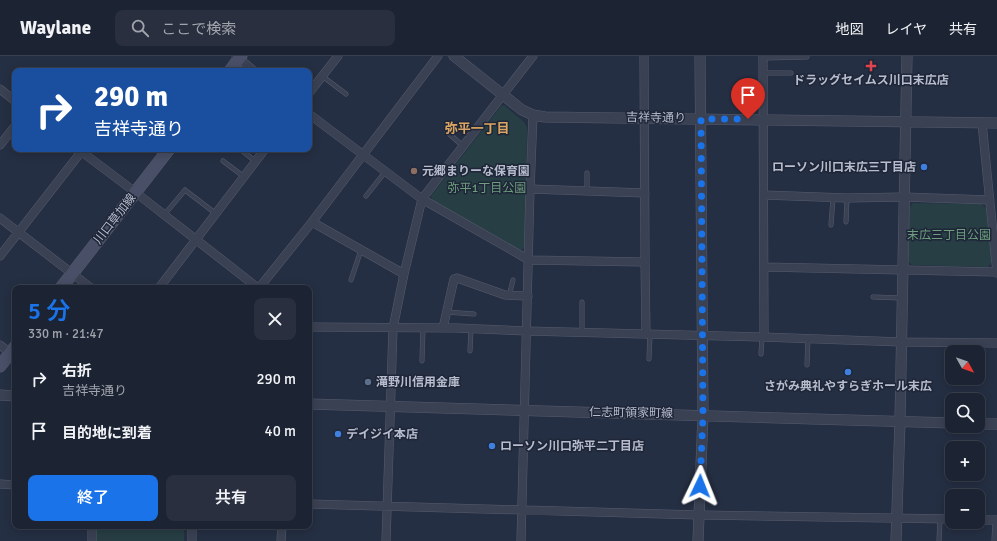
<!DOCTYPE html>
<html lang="ja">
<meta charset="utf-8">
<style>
body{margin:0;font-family:Signika,"Noto Sans JP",sans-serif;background:#292f3e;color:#f1f3f6;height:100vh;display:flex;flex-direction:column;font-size:15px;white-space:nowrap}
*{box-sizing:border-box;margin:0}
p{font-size:13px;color:#a0a4ac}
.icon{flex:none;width:22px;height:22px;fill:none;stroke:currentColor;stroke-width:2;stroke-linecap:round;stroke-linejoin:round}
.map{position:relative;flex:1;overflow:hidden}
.drawer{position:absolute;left:12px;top:229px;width:300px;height:244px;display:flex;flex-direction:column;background:#1c2332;border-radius:8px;box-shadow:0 2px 10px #0003,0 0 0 1px #3a404d}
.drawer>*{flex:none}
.hud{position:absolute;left:12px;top:12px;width:300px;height:84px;border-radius:8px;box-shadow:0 2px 10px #0003,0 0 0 1px #3a404d;background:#1a4fa0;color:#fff;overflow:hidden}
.needle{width:26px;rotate:130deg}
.tools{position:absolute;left:945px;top:289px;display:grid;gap:8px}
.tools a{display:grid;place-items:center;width:40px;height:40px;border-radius:8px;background:#1c2332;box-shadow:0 2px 10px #0003,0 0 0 1px #3a404d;font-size:20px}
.pin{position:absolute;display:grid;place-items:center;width:34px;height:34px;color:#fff;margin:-41px -17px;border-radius:50% 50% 50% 0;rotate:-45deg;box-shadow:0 0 4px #0007}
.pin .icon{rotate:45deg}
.me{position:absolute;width:44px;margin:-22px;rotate:2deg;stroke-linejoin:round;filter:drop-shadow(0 0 3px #0008)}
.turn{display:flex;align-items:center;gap:14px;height:84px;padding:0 16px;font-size:18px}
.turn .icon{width:52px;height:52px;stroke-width:2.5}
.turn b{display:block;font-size:28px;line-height:34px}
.round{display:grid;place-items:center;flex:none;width:42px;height:42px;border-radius:8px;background:#292f3e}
.headline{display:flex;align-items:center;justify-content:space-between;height:68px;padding:0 16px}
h1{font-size:24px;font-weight:600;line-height:30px;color:#1a73e8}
.cta{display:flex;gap:8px;margin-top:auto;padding:8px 16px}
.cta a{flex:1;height:46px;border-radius:8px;background:#1a73e8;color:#fff;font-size:16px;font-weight:600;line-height:46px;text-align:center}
.cta a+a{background:#292f3e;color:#f1f3f6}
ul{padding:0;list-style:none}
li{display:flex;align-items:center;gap:12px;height:52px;padding:0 16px}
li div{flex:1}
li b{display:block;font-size:15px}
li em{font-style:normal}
header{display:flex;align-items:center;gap:24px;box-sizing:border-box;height:56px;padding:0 20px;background:#1c2332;border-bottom:1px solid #3a404d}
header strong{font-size:19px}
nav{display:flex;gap:22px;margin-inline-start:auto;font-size:14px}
.search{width:280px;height:36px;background:#292f3e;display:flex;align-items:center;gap:10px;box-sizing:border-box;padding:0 14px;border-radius:8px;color:#a0a4ac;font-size:15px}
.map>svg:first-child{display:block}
</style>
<header>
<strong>Waylane</strong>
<div class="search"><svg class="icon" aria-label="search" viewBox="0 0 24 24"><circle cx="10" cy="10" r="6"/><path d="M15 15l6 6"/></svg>ここで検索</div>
<nav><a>地図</a><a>レイヤ</a><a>共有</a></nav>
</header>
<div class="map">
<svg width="997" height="485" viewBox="0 0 997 485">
<rect width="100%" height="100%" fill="#252f43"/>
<path fill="#273e44" d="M 504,49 L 524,66 L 527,71 L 525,191 L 521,194 L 432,146 L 431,140 L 501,50 Z
M 913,147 L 981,148 L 986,152 L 992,206 L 988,211 L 912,209 L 909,206 L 909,152 Z
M 96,470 L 184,470 L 184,485 L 96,485 Z"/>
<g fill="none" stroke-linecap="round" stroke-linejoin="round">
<defs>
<path id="service" d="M 763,2 L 807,1
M 764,17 L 791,17
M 322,20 L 346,38
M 447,76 L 463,90
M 240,93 L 255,105
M 223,105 L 243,120
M 587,135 L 587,117
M 366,140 L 385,116
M 164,159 L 185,134 L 215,157
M 846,166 L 847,142
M 831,169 L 833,142
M 351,224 L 361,194
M 509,240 L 513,224
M 873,241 L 901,242
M 446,256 L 474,258
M 582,276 L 582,246
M 470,295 L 471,273
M 761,298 L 762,281
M 649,303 L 650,278
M 422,305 L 423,272
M 807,309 L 808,282
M 939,485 L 940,463"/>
<path id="minor" d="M 236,0 L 254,15
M 644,0 L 645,206 L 646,278
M 763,0 L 764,281
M 0,33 L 15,45
M 309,37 L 338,0
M 309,58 L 422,143 L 529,204 L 645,206
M 982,67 L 997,217
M 0,89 L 15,70
M 78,93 L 135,136 L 258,232
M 530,133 L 645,137
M 764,139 L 847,142 L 904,141 L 990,144
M 0,162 L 91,232
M 312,166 L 404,218
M 0,200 L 81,96
M 764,211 L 997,216
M 159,232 L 265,93
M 259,232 L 312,166 L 438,0
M 309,271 L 457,272 L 527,275 L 762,281 L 902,286 L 997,287
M 443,272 L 454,223 L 457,222 L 505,239 L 528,240
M 0,289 L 10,297
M 0,428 L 15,429
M 309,448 L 699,459 L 952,463
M 978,464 L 997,464
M 92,485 L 92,470
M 192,485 L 192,470
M 281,485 L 282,470
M 386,485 L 393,272 L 404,218 L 422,143 L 533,0
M 521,485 L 530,133 L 533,59
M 996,485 L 997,465"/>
<path id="tertiary" d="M 454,0 L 522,54 L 533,59 L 545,61 C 696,63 846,65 997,67
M 0,339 L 15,340
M 309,348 L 952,367
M 978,368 L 997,368
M 698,485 L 703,359 L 700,0
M 896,485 L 900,365 L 907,0"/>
<path id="secondary" d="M 230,15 L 241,0
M 61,232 L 169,93
M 0,310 L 15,291"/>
</defs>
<use href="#service" stroke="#555c6d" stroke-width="5"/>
<use href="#minor" stroke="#555c6d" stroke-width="9"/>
<use href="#tertiary" stroke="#555c6d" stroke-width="11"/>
<use href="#secondary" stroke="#555c6d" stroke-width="13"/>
<use href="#service" stroke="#3a4153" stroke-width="4"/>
<use href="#minor" stroke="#3a4153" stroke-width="8"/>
<use href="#tertiary" stroke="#3a4153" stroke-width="10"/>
<use href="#secondary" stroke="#484f66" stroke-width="12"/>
</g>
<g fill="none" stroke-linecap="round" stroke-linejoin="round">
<path stroke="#1a73e8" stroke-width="7" stroke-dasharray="0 12.6" d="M 700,430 L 703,359 L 701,63 L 748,63"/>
</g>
<path fill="#e0444e" stroke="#1e2638" stroke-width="1.5" d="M869 4h4v4h4v4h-4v4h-4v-4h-4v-4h4z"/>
<g fill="#3f7fe0" stroke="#1e2638" stroke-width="1.5">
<circle cx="924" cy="111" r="4"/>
<circle cx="848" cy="316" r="4"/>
<circle cx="338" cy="378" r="4"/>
<circle cx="492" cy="390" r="4"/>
</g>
<circle fill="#8d6e63" stroke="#1e2638" stroke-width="1.5" cx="414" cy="115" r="4"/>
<circle fill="#5c6f8a" stroke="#1e2638" stroke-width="1.5" cx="368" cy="326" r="4"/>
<g text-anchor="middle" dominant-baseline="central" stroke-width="3" stroke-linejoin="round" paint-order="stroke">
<g font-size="12" font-weight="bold" fill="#b7bdcd" stroke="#1e2638" text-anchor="start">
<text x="871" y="24" text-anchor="middle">ドラッグセイムス川口末広店</text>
<text x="916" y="111" text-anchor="end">ローソン川口末広三丁目店</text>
<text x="422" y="115">元郷まりーな保育園</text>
<text x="376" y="326">滝野川信用金庫</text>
<text x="848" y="330" text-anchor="middle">さがみ典礼やすらぎホール末広</text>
<text x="346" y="378">デイジイ本店</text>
<text x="500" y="390">ローソン川口弥平二丁目店</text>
</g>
<g font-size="12" fill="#b7bdcd" stroke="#1e2638">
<text transform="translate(656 62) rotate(1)">吉祥寺通り</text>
<text transform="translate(115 163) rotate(-52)">川口草加線</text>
<text transform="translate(631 357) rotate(1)">仁志町領家町線</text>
</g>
<g font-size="12" fill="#6d9f7e" stroke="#1e2638">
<text x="487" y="132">弥平1丁目公園</text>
<text x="949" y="179">末広三丁目公園</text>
</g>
<g font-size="13" font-weight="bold" fill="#dba563" stroke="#1e2638">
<text x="477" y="73">弥平一丁目</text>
</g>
</g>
</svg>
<div class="tools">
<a><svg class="needle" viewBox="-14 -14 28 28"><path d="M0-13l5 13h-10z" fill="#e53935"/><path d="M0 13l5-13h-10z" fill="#a0a4ac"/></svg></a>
<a><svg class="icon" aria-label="search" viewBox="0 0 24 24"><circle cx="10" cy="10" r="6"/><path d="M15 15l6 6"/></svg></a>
<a>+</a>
<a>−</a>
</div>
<div class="pin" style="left:748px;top:63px;background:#d93025"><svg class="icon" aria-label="arrive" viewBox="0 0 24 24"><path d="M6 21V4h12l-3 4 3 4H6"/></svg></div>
<svg class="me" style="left:700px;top:430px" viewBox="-20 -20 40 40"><path d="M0-17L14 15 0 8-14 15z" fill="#1a73e8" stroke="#fff" stroke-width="4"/></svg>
<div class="hud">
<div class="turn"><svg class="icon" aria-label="right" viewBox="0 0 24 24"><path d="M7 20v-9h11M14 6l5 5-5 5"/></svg><div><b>290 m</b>吉祥寺通り</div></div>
</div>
<section class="drawer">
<div class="headline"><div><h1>5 分</h1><p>330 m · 21:47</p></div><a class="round"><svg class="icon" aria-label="close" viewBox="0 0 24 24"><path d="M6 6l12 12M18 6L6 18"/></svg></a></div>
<ul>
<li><svg class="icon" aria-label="right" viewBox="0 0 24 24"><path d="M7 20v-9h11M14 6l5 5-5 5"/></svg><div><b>右折</b><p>吉祥寺通り</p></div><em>290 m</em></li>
<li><svg class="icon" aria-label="arrive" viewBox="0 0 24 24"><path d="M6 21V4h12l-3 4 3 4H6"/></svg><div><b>目的地に到着</b></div><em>40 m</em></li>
</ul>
<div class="cta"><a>終了</a><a>共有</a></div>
</section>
</div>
